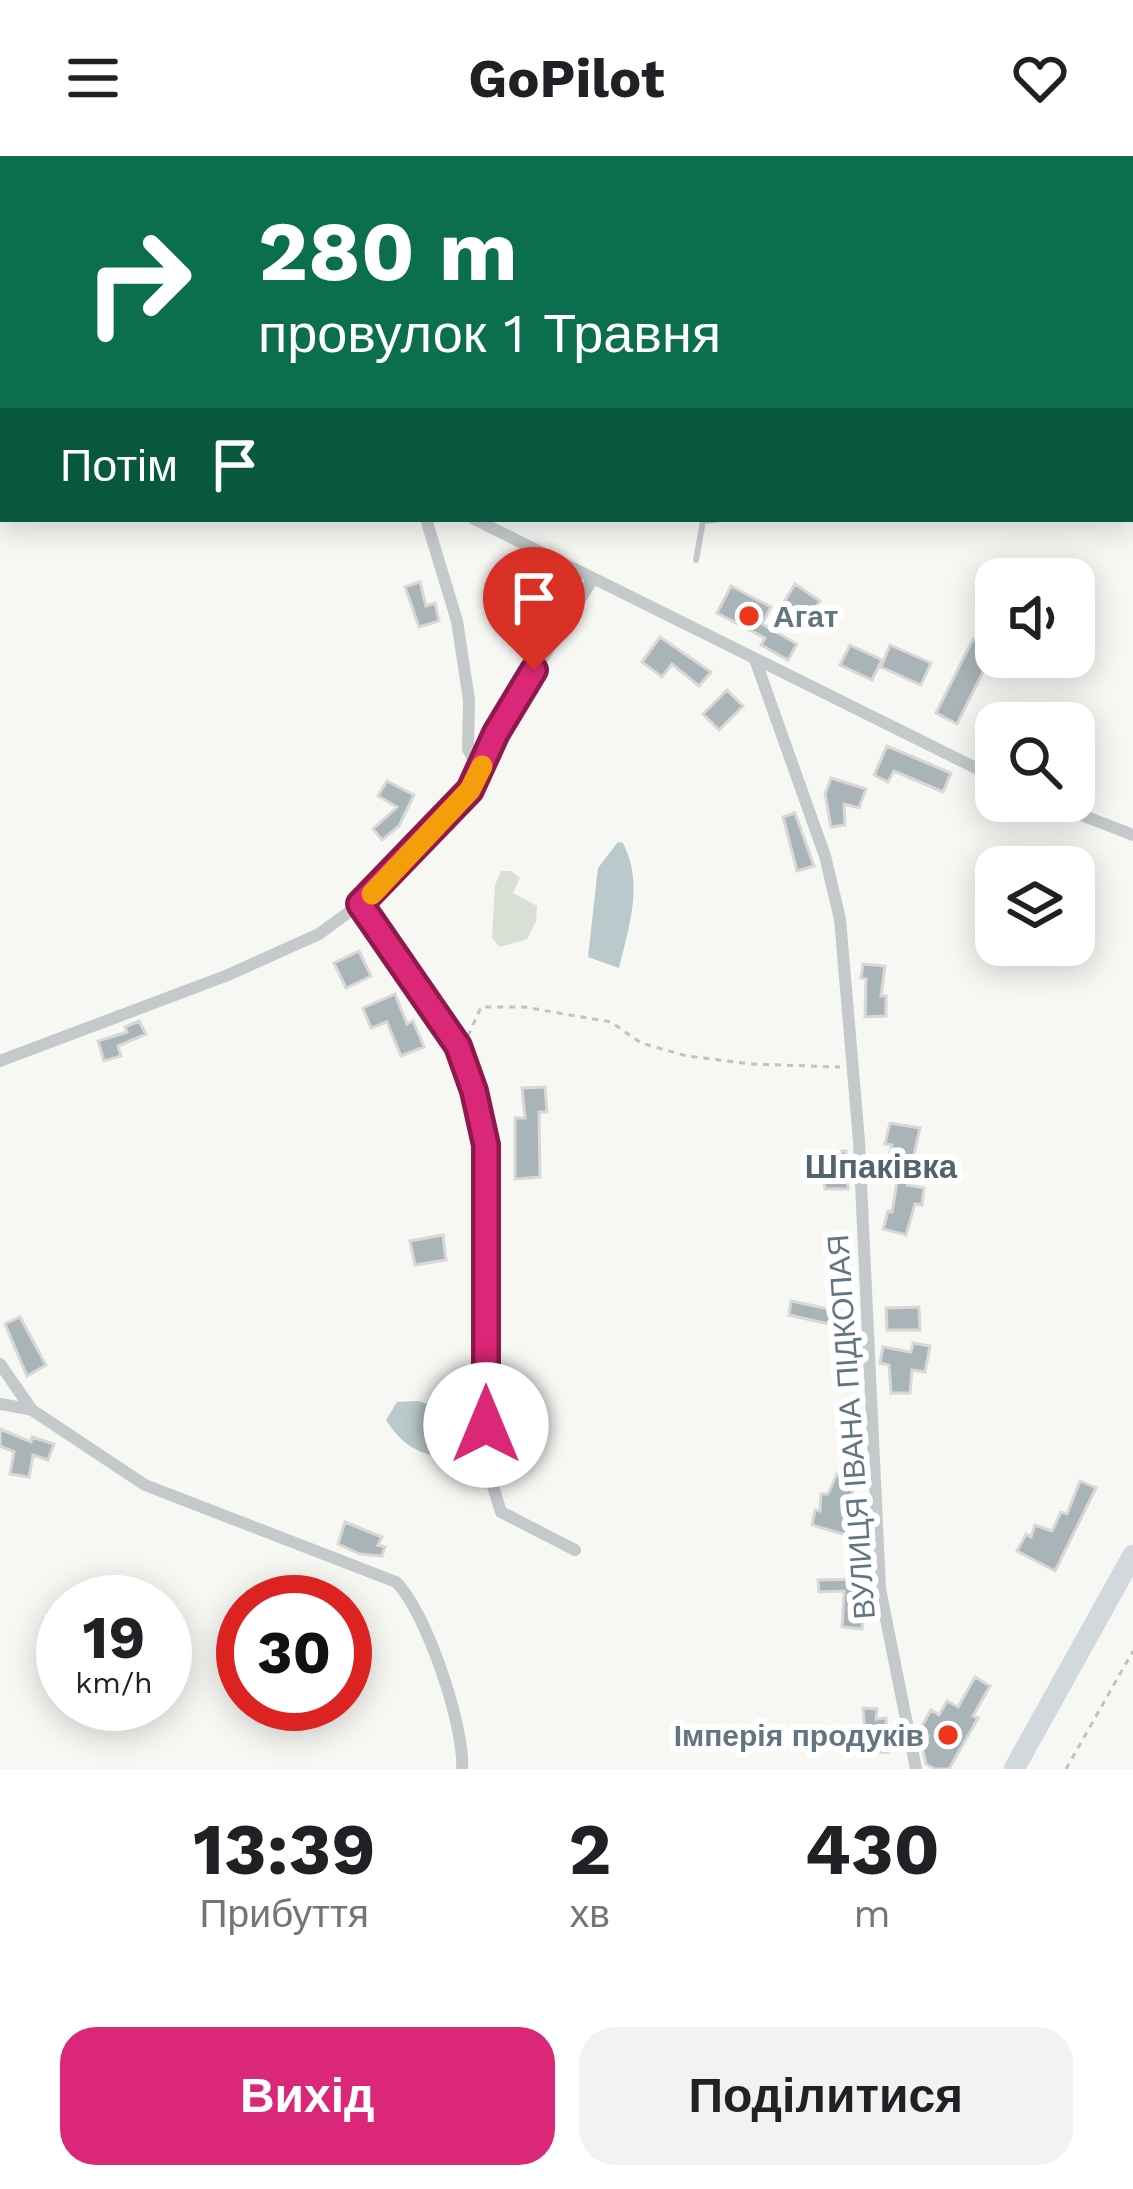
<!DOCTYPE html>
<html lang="uk">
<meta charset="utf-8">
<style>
body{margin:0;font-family:"Work Sans",sans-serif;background:#f2f2f2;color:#202124;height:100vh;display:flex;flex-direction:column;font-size:45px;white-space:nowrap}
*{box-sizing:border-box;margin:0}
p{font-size:39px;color:#757577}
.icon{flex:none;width:66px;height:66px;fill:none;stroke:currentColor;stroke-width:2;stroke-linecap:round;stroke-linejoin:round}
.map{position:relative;height:1613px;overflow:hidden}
.details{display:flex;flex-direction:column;background:#fff;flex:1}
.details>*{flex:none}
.guide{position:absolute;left:0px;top:0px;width:1134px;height:366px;box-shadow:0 6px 30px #0003;background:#0b6e4f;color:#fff;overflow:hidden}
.fabs{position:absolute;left:975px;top:402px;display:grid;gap:24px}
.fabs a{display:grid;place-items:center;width:120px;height:120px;border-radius:24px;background:#fff;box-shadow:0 6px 30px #0003;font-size:60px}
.speed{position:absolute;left:36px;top:1419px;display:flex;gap:24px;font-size:60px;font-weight:700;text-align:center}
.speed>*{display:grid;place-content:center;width:156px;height:156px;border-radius:50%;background:#fff;box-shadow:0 6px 30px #0003;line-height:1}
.speed small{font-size:30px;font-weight:400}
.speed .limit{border:18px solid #d22;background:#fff;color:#111}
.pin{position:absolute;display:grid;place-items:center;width:102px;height:102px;color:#fff;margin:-123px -51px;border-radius:50% 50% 50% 0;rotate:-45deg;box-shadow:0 0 12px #0007}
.pin .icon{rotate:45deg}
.me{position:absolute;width:132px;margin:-66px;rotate:0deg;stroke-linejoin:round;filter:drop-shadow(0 0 9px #0008)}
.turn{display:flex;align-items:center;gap:42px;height:252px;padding:0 60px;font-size:54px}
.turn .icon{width:156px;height:156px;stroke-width:2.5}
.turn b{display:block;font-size:84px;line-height:102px}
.then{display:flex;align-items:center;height:114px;padding:0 60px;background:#0003;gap:24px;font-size:45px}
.eta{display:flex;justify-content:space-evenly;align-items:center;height:204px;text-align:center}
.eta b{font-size:72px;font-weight:700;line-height:84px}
.button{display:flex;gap:24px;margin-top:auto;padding:24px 60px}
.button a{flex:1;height:138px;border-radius:36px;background:#db2777;color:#fff;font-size:48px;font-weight:700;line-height:138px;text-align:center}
.button a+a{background:#f2f2f2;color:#202124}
header{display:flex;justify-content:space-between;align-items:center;height:156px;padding:0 60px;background:#fff;font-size:54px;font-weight:700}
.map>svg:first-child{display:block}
</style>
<header><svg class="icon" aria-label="menu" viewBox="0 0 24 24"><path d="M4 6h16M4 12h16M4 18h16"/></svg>GoPilot<svg class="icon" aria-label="heart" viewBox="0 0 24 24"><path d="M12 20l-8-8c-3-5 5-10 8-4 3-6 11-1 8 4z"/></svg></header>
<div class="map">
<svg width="1133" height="1613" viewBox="0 0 1133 1613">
<rect width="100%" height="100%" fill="#f7f7f4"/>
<path fill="#d9dfd4" d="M 501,715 L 511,715 L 520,722 L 513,737 L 537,750 L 536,765 L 527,783 L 500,791 L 492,782 L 495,729 Z"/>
<path fill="#bac9cb" d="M 618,686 L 623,687 C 644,729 629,769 619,812 L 588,801 L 598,712 Z
M 418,1245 L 448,1254 L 455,1277 L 443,1300 C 417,1299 400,1286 386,1264 L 397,1246 Z"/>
<path fill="#a8b4b8" stroke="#d9d8d6" stroke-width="3" d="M 420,426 L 426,450 L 435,447 L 439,465 L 419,471 L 405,431 Z
M 795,428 L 820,445 L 803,470 L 779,454 Z
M 731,430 L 771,451 L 762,468 L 797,488 L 788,504 L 761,489 L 765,482 L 717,457 Z
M 660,481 L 711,516 L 699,530 L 672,508 L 662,521 L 642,506 Z
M 973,483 L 994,494 L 957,568 L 936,557 Z
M 850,489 L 882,504 L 872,524 L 840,509 Z
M 890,489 L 931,507 L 921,529 L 881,511 Z
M 727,534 L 743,550 L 719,574 L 703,558 Z
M 887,590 L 951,617 L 943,636 L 894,615 L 888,626 L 874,619 Z
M 831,622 L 866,633 L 859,652 L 844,648 L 845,669 L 831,671 L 825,638 Z
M 387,625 L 414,639 L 399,670 L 382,684 L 373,673 L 397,651 L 378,640 Z
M 795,657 L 814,710 L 797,715 L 783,661 Z
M 359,795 L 371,820 L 346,832 L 334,807 Z
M 863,808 L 885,810 L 881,840 L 886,840 L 886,860 L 865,861 L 866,823 L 861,822 Z
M 395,838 L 407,868 L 413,865 L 424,891 L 401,900 L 387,866 L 371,872 L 363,852 Z
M 139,865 L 146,878 L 118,890 L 121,900 L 104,905 L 98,885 L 127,876 L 125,871 Z
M 545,931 L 547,956 L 539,956 L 540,1021 L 515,1023 L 515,962 L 525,962 L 522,932 Z
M 890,967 L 920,972 L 907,1029 L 924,1032 L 922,1049 L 915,1048 L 906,1079 L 883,1073 L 888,1055 L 892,1056 L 899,1014 L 886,1011 L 892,989 L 885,988 Z
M 846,995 L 848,1033 L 825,1033 L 822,996 Z
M 443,1079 L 446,1104 L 415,1109 L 410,1085 Z
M 791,1145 L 851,1158 L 847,1172 L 789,1159 Z
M 919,1151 L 920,1174 L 887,1174 L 886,1152 Z
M 20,1161 L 46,1209 L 27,1220 L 5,1168 Z
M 913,1187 L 930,1190 L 925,1216 L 912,1214 L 910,1237 L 891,1237 L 889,1209 L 880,1207 L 883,1191 L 911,1196 Z
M 0,1273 L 31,1286 L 32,1281 L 54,1288 L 48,1304 L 33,1299 L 29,1321 L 10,1318 L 14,1296 L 0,1290 Z
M 837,1318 L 858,1325 L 847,1347 L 862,1347 L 859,1383 L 812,1369 L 815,1354 L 820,1355 L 821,1338 L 828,1338 Z
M 1080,1325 L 1096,1332 L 1055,1415 L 1017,1395 L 1026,1378 L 1031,1381 L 1035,1369 L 1052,1375 L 1061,1356 L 1067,1358 Z
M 345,1366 L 382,1381 L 378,1389 L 385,1391 L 382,1400 L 360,1398 L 338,1388 Z
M 866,1423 L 862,1473 L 842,1471 L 844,1435 L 819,1436 L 818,1424 Z
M 975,1521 L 990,1530 L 973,1560 L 978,1562 L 949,1613 L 935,1613 L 926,1608 L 922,1590 L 928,1580 L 919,1575 L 931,1554 L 939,1559 L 947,1545 L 958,1551 Z
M 863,1552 L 877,1553 L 876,1563 L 886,1562 L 888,1596 L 875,1597 L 870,1579 L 865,1579 Z"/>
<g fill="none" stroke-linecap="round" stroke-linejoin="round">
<path stroke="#c0c2c4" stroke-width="3" stroke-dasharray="6 6" stroke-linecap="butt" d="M 468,880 L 481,851 L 524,851 L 611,866 L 641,887 L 687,900 L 751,908 L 840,911
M 1066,1613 L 1133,1495"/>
<path stroke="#c4c9cc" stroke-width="6" d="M 582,0 L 583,3
M 696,404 L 703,365 L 720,363"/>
<path stroke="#c4c9cc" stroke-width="12" d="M 221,0 L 221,3
M 915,0 L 921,3
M 292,3 L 292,0
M 1131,102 L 1133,103
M 0,107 L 3,107
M 426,363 L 457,465 L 469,544 L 468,593 L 480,616
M 474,363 L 996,622
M 756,506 L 825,700 L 840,763 L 859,985 L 880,1433 L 916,1613
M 1045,645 L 1133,679
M 360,748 L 458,889 L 474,935 L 486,989 L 486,1308 L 501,1356 L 575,1394
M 0,905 L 228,819 L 319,778 L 360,748 L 470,634 L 503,565 L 592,424
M 0,1208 L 32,1254 L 145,1329 L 396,1426 C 426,1455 465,1571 462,1613
M 0,1248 L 28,1253"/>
<path stroke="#d2d9dc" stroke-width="21" d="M 1014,1613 L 1133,1399"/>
</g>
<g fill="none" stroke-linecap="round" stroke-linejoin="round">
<defs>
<path id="route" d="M 486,1269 L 486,989 L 474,935 L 458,890 L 360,748 L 470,634 L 496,577 L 534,514"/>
</defs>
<use href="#route" stroke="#8e194d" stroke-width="30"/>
<use href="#route" stroke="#db2777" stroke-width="21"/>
<path stroke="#f59e0b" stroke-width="21" d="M 372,738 L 470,634 L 482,610"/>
</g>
<g fill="#ef351c" stroke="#fff" stroke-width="4.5">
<circle cx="749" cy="460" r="12"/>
<circle cx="948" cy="1579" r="12"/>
</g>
<g text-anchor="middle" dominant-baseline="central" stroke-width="12" stroke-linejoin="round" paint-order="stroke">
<g font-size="30" font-weight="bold" fill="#607681" stroke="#fff" text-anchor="start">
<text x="773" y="460">Агат</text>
<text x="924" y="1579" text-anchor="end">Імперія продуків</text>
</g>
<g font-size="30" fill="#607681" stroke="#fff">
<text transform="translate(851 1271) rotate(-94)">ВУЛИЦЯ ІВАНА ПІДКОПАЯ</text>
</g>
<g font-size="33" font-weight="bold" fill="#52636b" stroke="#fff">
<text x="881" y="1010">Шпаківка</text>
</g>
</g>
</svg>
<div class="fabs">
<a><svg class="icon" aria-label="sound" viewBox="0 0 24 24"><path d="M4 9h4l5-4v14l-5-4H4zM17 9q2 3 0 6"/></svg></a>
<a><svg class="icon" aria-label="search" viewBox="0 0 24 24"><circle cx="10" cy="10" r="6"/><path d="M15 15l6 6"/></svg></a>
<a><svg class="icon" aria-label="layers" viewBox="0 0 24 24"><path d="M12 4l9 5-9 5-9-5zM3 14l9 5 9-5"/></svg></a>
</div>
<div class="speed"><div>19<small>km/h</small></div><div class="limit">30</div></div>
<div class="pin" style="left:534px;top:514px;background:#d93025"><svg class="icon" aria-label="arrive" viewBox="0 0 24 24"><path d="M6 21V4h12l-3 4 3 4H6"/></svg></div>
<svg class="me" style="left:486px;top:1269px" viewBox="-20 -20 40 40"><circle r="19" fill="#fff"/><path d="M0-13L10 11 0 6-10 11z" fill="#db2777"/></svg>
<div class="guide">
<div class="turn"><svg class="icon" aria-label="right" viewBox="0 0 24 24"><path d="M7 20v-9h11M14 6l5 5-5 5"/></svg><div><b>280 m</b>провулок 1 Травня</div></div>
<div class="then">Потім<svg class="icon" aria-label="arrive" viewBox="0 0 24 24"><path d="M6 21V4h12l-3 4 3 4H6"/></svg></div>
</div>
</div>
<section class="details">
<div class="eta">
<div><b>13:39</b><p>Прибуття</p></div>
<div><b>2</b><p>хв</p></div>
<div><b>430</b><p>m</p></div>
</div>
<div class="button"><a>Вихід</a><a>Поділитися</a></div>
</section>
